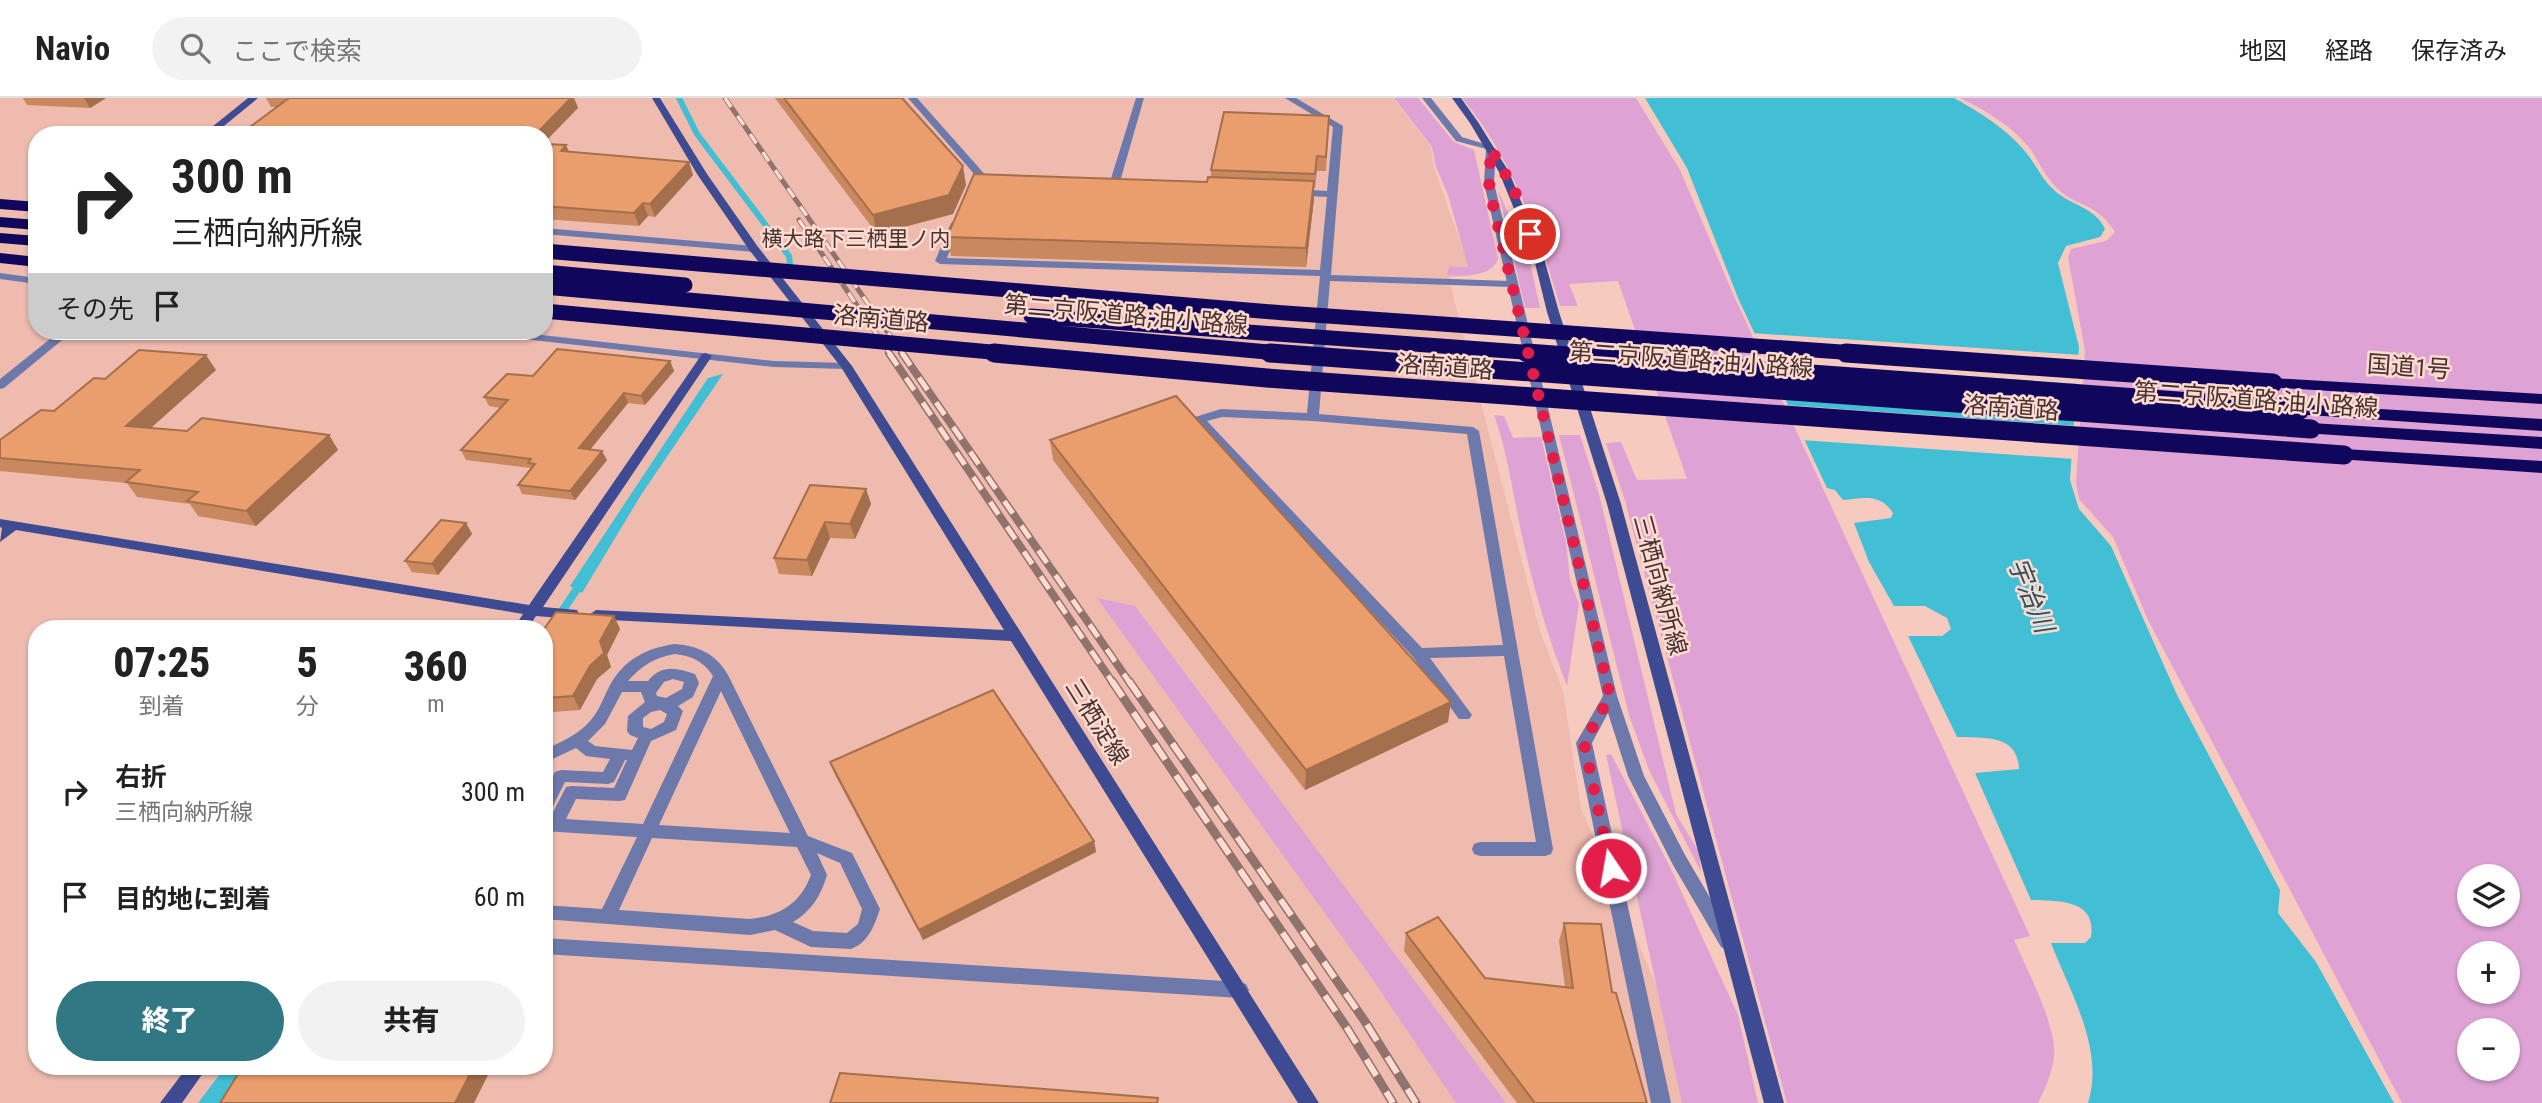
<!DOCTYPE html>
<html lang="ja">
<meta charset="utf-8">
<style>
body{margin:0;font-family:"Roboto Condensed","Noto Sans JP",sans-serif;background:#f2f2f2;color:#222;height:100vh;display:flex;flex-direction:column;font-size:26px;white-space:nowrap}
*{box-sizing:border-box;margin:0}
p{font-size:23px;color:#767676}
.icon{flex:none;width:38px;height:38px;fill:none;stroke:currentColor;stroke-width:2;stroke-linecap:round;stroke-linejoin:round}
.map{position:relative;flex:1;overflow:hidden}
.details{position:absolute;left:28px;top:522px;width:525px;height:455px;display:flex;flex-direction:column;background:#fff;border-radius:28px;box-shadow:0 2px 5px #0004}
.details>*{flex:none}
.guide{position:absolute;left:28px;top:28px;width:525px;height:214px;border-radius:28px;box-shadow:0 2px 5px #0004;background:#fff;color:#222;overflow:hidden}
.controls{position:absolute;left:2457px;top:766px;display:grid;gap:14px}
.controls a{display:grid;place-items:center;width:63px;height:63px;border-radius:50%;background:#fff;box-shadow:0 2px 5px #0004;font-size:35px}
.pin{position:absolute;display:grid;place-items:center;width:60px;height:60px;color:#fff;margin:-30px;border:4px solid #fff;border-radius:50%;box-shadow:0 2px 7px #0007}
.me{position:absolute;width:77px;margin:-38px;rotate:348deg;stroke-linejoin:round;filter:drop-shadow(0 0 5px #0008)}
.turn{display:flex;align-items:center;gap:24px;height:147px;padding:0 28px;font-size:32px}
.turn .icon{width:91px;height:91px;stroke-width:2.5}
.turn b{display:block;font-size:49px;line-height:60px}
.then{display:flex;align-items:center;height:66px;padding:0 28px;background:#0003;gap:14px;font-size:26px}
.eta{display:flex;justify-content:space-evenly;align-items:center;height:119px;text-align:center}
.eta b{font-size:42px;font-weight:800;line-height:49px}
.cta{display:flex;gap:14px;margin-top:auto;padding:14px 28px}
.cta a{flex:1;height:80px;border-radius:42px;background:#317784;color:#fff;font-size:28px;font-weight:800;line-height:80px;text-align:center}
.cta a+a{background:#f2f2f2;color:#222}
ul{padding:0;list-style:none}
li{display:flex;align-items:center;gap:21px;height:105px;padding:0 28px}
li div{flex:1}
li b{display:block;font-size:26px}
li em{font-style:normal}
header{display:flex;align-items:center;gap:42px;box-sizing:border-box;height:98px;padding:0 35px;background:#fff;border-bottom:2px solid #e0e0e0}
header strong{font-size:33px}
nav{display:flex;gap:38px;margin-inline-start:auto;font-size:24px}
.search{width:490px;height:63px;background:#f2f2f2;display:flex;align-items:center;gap:18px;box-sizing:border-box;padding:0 24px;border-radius:38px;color:#767676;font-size:26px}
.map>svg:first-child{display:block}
</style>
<header>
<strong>Navio</strong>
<div class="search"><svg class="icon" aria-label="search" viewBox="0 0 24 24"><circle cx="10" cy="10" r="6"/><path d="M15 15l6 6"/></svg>ここで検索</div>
<nav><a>地図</a><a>経路</a><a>保存済み</a></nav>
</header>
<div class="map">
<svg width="2542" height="1005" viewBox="0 0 2542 1005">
<rect width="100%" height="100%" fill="#f7cac0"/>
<path fill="#efbbaf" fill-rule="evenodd" d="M 0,0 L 1393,0 L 1431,49 L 1434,69 L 1472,177 L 1451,179 L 1451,189 L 1540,533 L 1563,593 L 1581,710 L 1706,1005 L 0,1005 ZM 37,37 L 544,37 L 544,233 L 37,233 ZM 37,530 L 544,530 L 544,968 L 37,968 Z"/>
<path fill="#dea3d4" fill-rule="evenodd" d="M 1394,0 L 1418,0 L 1454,44 L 1474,52 L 1498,161 C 1490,180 1464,178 1447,177 L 1449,169 L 1468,169 L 1448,97 L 1436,69 L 1432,49 Z
M 1462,0 L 1636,0 L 1680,72 L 1734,198 L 2030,838 L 2014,842 C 2026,869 2058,931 2054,959 C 2052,975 2045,991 2038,1005 L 1787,1005 L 1625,403 L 1606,345 L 1621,344 L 1637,382 L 1687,381 L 1618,183 L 1569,186 L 1578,208 L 1560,208 C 1539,136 1511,58 1462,0 Z
M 1960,0 L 2542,0 L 2542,1005 L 2402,1005 L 2147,520 L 2113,439 L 2079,401 L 2076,384 L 2085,253 L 2068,159 L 2071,151 L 2106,143 L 2115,134 C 2096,104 2079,110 2059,92 C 2046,80 2040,66 2031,52 C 2014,29 1985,12 1960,0 ZM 2469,779 L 2508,779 L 2508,817 L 2469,817 ZM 2469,856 L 2508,856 L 2508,894 L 2469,894 ZM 2469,933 L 2508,933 L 2508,971 L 2469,971 Z
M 1498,92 L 1531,169 L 1540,210 L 1525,210 Z
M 1494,317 L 1504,318 L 1513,340 L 1541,339 L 1566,444 L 1570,482 L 1579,506 L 1567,588 C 1548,539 1533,489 1522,438 C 1513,397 1508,356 1494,317 Z
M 1559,337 L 1580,337 L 1599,396 L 1676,716 L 1699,754 L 1701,774 L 1649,672 L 1629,617 Z
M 1097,500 L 1135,508 L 1506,1005 L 1456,1005 L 1371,879 Z
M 1611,656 L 1670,769 L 1738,917 L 1758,1005 L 1682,1005 L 1606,657 Z"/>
<path fill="#42bed5" d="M 1645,0 L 1954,0 C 1979,14 2004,29 2023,51 C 2036,65 2040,80 2055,93 C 2072,108 2095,109 2105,131 L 2100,139 L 2066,148 L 2058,165 L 2079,249 L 2070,382 L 2079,411 L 2111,448 L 2177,597 L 2280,792 L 2278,815 L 2316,864 L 2394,1005 L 2088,1005 C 2105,952 2070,894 2051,845 L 2085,845 L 2091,839 C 2097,801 2058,803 2031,802 L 1975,675 L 2019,671 C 2018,636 1984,640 1957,639 L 1908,538 L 1942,538 L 1951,531 L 1947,520 L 1925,508 L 1894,508 L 1869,464 L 1854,425 L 1891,420 L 1893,415 C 1880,395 1864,400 1843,402 L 1835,392 L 1827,390 L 1738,200 L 1687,70 Z
M 723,276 L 641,397 L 582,495 L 570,488 L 708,280 Z
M 226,968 L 247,968 L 221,1005 L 198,1005 Z"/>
<path fill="#f7cac0" d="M 1751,235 L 2082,257 L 2080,286 L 1765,264 Z
M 1785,307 L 2077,328 L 2074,361 L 1801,342 Z"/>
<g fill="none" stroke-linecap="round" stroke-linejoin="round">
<path stroke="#42bed5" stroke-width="6" d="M 679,0 L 697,36 L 789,158 L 790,166"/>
<path stroke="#42bed5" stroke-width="8" d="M 544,540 L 583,482"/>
<path fill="#6d79aa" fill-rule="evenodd" d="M 908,0 L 917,0 L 988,80 L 997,81 L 997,85 L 982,85 Z
M 1136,0 L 1144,0 L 1119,87 L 1111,89 L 1109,87 Z
M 1285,0 L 1296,0 L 1343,28 L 1331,177 L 1511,183 L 1516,186 L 1511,189 L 1330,183 L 1319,316 L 1473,329 L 1479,333 L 1553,751 L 1551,756 L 1545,758 L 1480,758 L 1474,756 L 1472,751 L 1474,746 L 1480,744 L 1536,744 L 1504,558 L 1430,560 L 1472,617 L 1469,621 L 1459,621 L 1413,559 L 1193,322 L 1195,319 L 1221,311 L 1307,315 L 1320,178 L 940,166 L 935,163 L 951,125 L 956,122 L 961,125 L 947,160 L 1320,172 L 1327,99 L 1294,97 L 1289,94 L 1294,91 L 1327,93 L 1333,29 ZM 1222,319 L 1313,323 L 1467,336 L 1503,547 L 1422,550 L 1207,323 Z
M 1422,0 L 1431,0 L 1462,39 L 1494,49 L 1494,53 L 1456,43 Z
M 675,546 C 699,548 716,556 728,577 L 808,738 L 852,755 L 880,811 C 874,828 869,844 851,851 L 811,849 L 775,832 L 750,837 L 544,821 L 544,807 L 602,811 L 637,739 L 544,733 L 544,719 L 550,720 L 566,689 L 572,688 L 614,690 L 627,662 L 625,662 L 614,684 L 608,686 L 565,684 L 550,714 L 544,715 L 544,694 L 555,674 L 561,672 L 603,674 L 610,661 L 586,658 L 576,650 L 544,665 L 544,652 C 561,644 578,637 590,623 C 599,613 603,601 609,589 C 623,562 646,550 675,546 ZM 675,556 C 692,558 703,563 713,578 L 643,726 L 566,721 L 576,701 L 619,703 L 625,702 L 651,643 L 676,632 L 683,613 L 678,608 L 693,599 L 699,585 L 695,576 C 676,570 662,566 648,583 L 628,583 C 641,568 655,559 675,556 ZM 673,581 L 684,584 L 682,591 L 666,600 L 657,598 L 656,595 L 664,584 ZM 721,593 L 790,735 L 659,727 ZM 622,594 L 641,594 L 645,604 L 628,618 L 627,633 L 630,637 L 638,640 L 632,652 L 595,648 L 588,643 L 605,626 ZM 660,612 L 667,616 L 664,624 L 651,631 L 643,629 L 643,620 L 651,614 ZM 652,740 L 797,749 L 811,777 C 800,806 780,818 750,821 L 619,812 ZM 817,755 L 840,765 L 862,811 L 858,826 L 847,835 L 813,833 L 793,824 C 812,813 821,797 827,777 Z"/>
<path fill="#6d79aa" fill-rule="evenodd" d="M 1491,48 L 1496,51 L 1494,85 L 1617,598 L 1644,678 L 1685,757 L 1736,844 L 1733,849 L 1727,852 L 1721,849 L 1673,767 L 1628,678 L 1608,615 L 1592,645 L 1671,1005 L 1651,1005 L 1576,645 L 1603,598 L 1484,85 L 1486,51 Z
M 544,130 L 754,148 L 759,151 L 754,154 L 544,136 Z
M 0,175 L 37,180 L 37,186 L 0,181 Z
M 60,233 L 73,233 L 4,290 L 0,291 L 0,281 Z
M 472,233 L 506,233 L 774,263 L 846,265 L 852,268 L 846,271 L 774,269 L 478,236 Z
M 544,840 L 1240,884 L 1246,886 L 1249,892 L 1246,898 L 1240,900 L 544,856 Z"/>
<path fill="#3e4b92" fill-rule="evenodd" d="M 248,0 L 258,0 L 213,37 L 202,37 Z
M 652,0 L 660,0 L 707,76 L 758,149 L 852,268 L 1319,1005 L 1298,1005 L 1011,543 L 591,521 L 589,517 L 596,512 L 1004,532 L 841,269 L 750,153 L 697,76 Z
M 1452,0 L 1461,0 L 1478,24 L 1509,74 L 1543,157 L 1559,214 L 1621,406 L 1784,1005 L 1764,1005 L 1607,406 L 1547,214 L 1533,157 L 1499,74 L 1470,25 Z
M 706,255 L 712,258 L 543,509 L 577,512 L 579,516 L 572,521 L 536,518 L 528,530 L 514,530 L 523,516 L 16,432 L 0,444 L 2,430 L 0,429 L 0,421 L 529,507 L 702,256 Z
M 188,968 L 208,968 L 182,1005 L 160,1005 Z"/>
<path fill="#10075c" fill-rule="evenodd" d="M 0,101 L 37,104 L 37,114 L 0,111 Z
M 0,119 L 37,122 L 37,132 L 0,129 Z
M 0,135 L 37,138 L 37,148 L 0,145 Z
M 0,155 L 37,159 L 37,169 L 0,165 Z
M 2273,280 L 2542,296 L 2542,306 L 2267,289 L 2264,285 Z
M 2300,306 L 2542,321 L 2542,333 L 2294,316 L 2291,312 L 2294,308 Z
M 2311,325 L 2542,339 L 2542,351 L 2304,335 L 2302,331 Z
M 2344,351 L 2542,363 L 2542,375 L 2337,361 L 2335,357 Z"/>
<defs>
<path id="rail-far2" d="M 725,0 L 903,256
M 799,122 L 890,256"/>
<path id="rail-far1" d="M 889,255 L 1113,585
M 902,255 L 1130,585"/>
<path id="rail" d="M 1112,583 L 1347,930 L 1393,1005
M 1129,583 L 1364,922 L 1416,1005"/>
</defs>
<use href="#rail-far2" stroke="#90736d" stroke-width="5"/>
<use href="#rail-far1" stroke="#90736d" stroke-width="8"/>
<use href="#rail" stroke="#90736d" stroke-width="9"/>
<use href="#rail-far2" stroke="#fedad1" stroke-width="3.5" stroke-dasharray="11" stroke-linecap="butt"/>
<use href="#rail-far1" stroke="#fedad1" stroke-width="5" stroke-dasharray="15" stroke-linecap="butt"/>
<use href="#rail" stroke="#fedad1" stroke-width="6" stroke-dasharray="19" stroke-linecap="butt"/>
<path stroke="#10075c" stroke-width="15" d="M 544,153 L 1285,215 L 1870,256
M 544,174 L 685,187
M 544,189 L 1290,256
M 544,213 L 1013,256
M 1031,218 L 1550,256"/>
<path stroke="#10075c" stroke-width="19" d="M 994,255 L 1267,280 L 2344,357
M 1270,255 L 2311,331
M 1527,255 L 2300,312
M 1846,255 L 2273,285"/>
</g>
<path fill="#c9885e" d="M 23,0 L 106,0 L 90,10 L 27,7 Z
M 266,0 L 574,0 L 578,10 L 277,9 L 271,9 Z
M 775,0 L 902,0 L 966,87 L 953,116 L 877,136 Z
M 1329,18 L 1326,73 L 1317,73 L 1315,90 L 1314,90 L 1314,101 L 1306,169 L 951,158 L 947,139 L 1207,84 L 1211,79 L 1211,72 Z
M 544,46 L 566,47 L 569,54 L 689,64 L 693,77 L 655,119 L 648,118 L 639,128 L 544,121 Z
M 670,263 L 674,273 L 645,307 L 628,305 L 590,352 L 607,362 L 575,402 L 522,396 L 518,387 L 531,371 L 530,370 L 466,362 L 461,352 L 501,310 L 489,308 L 484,299 L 533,278 Z
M 216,272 L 151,330 L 187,333 L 329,337 L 338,352 L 256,428 L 198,418 L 190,406 L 137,399 L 127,385 L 0,373 L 0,342 L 54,313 L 105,281 Z
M 1050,342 L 1448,624 L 1305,692 L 1053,362 Z
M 866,391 L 871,406 L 855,441 L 830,440 L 812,478 L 779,476 L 774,460 Z
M 466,425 L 472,436 L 438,477 L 412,474 L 405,463 Z
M 614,518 L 620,531 L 607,557 L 611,569 L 597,581 L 580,612 L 553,614 L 544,630 L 544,531 Z
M 830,664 L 1094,743 L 1096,754 L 923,842 L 834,675 Z
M 1564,825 L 1612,894 L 1647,1005 L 1517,1005 L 1404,853 L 1406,835 L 1485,880 L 1565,889 L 1559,843 Z"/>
<path fill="#a46f4c" d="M 84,0 L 106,0 L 90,10 Z
M 571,0 L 574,0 L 578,10 L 544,45 L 544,37 L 535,37 Z
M 566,47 L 571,60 L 561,53 Z
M 689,64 L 693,77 L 655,119 L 650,106 Z
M 963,68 L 966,87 L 953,116 L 877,136 L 873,117 Z
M 1314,83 L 1314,101 L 1306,169 L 1306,150 Z
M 643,105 L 648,118 L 639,128 L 634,115 Z
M 206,257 L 216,272 L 137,342 L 126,328 Z
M 670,263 L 674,273 L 645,307 L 641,298 Z
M 624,295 L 628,305 L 583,360 L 579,350 Z
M 329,337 L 338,352 L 256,428 L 246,413 Z
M 602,353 L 607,362 L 575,402 L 570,393 Z
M 866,391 L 871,406 L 855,441 L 850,426 Z
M 825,424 L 830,440 L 812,478 L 807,462 Z
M 466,425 L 472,436 L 438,477 L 432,466 Z
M 614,518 L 620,531 L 607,557 L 611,569 L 597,581 L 580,612 L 573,598 L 600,543 Z
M 546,600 L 553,614 L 544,630 L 544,603 Z
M 1451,604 L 1448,624 L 1305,692 L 1306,672 Z
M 1094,743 L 1096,754 L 923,842 L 919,832 Z
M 474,968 L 483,968 L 489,975 L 474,1005 L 455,1005 Z"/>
<path fill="#ea9e6d" stroke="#a46f4c" stroke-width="2" d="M 289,0 L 571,0 L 535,37 L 239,37 Z
M 784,0 L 902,0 L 963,68 L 949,97 L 873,117 Z
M 1224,14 L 1329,18 L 1326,59 L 1317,58 L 1315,76 L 1211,72 Z
M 544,46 L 566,47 L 561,53 L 689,64 L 650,106 L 643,105 L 634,115 L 544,108 Z
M 974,76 L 1207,84 L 1208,79 L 1314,83 L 1306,150 L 947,139 Z
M 557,251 L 670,263 L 641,298 L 624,295 L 579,350 L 602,353 L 570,393 L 518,387 L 535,366 L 528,365 L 531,361 L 461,352 L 508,302 L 484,299 L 507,276 L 533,278 Z
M 139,252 L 206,257 L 126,328 L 187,333 L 202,320 L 329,337 L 246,413 L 187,403 L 198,394 L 126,384 L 140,372 L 0,360 L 0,342 L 41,312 L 54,313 L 94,280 L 105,281 Z
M 1176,298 L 1451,604 L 1306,672 L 1050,342 Z
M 810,387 L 866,391 L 850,426 L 825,424 L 807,462 L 774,460 Z
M 441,422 L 466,425 L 432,466 L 405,463 Z
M 556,514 L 614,518 L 600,543 L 604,555 L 590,568 L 573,598 L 546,600 L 544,603 L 544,531 Z
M 993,592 L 1094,743 L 919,832 L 830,664 Z
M 1438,819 L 1485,880 L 1573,890 L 1564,825 L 1601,826 L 1612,894 L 1616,895 L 1647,1005 L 1535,1005 L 1406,835 Z
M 243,968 L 474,968 L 455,1005 L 220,1005 Z
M 840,975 L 1158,1000 L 1157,1005 L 830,1005 Z"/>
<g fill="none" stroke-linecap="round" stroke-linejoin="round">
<path stroke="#e11d48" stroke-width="12" stroke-dasharray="0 21.6" d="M 1530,136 L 1514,91 L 1491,51 L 1489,85 L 1493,107 L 1610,598 L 1584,645 L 1611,770"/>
</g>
<g text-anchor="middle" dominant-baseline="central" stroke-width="5" stroke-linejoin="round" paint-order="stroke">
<g font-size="21" fill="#453430" stroke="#fedad1">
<text x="856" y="141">横大路下三栖里ノ内</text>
</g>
<g font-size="24" fill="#453430" stroke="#fedad1">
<text transform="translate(1126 217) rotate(5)">第二京阪道路;油小路線</text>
<text transform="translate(881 221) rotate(5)">洛南道路</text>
<text transform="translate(1691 262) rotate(4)">第二京阪道路;油小路線</text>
<text transform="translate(1445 269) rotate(4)">洛南道路</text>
<text transform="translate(2409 269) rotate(4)">国道1号</text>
<text transform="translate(2256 302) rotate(4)">第二京阪道路;油小路線</text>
<text transform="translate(2011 310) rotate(4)">洛南道路</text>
<text transform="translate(1660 487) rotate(75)">三栖向納所線</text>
<text transform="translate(1097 624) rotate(58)">三栖淀線</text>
</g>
<g font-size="26" font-style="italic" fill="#245761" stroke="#fedad1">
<text transform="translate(2031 497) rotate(68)">宇治川</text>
</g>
</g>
</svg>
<div class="controls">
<a><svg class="icon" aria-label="layers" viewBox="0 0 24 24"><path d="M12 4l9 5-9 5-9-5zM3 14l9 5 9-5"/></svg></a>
<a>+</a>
<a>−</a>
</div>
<div class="pin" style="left:1530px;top:136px;background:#d93025"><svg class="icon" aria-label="arrive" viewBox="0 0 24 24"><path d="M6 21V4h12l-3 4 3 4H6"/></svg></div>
<svg class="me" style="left:1611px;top:770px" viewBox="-20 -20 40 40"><circle r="17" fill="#e11d48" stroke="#fff" stroke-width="3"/><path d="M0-11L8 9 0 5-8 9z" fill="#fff"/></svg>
<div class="guide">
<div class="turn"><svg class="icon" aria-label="right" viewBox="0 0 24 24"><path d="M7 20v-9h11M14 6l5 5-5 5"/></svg><div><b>300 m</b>三栖向納所線</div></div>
<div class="then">その先<svg class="icon" aria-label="arrive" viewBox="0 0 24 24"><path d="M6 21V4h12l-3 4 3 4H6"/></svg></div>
</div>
<section class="details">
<div class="eta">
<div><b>07:25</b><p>到着</p></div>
<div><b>5</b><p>分</p></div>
<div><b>360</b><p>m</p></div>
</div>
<ul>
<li><svg class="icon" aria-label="right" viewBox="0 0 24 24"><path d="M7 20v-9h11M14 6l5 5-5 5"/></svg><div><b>右折</b><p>三栖向納所線</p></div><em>300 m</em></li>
<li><svg class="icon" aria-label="arrive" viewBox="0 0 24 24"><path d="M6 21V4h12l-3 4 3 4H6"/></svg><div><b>目的地に到着</b></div><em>60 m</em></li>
</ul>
<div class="cta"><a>終了</a><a>共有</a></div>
</section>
</div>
